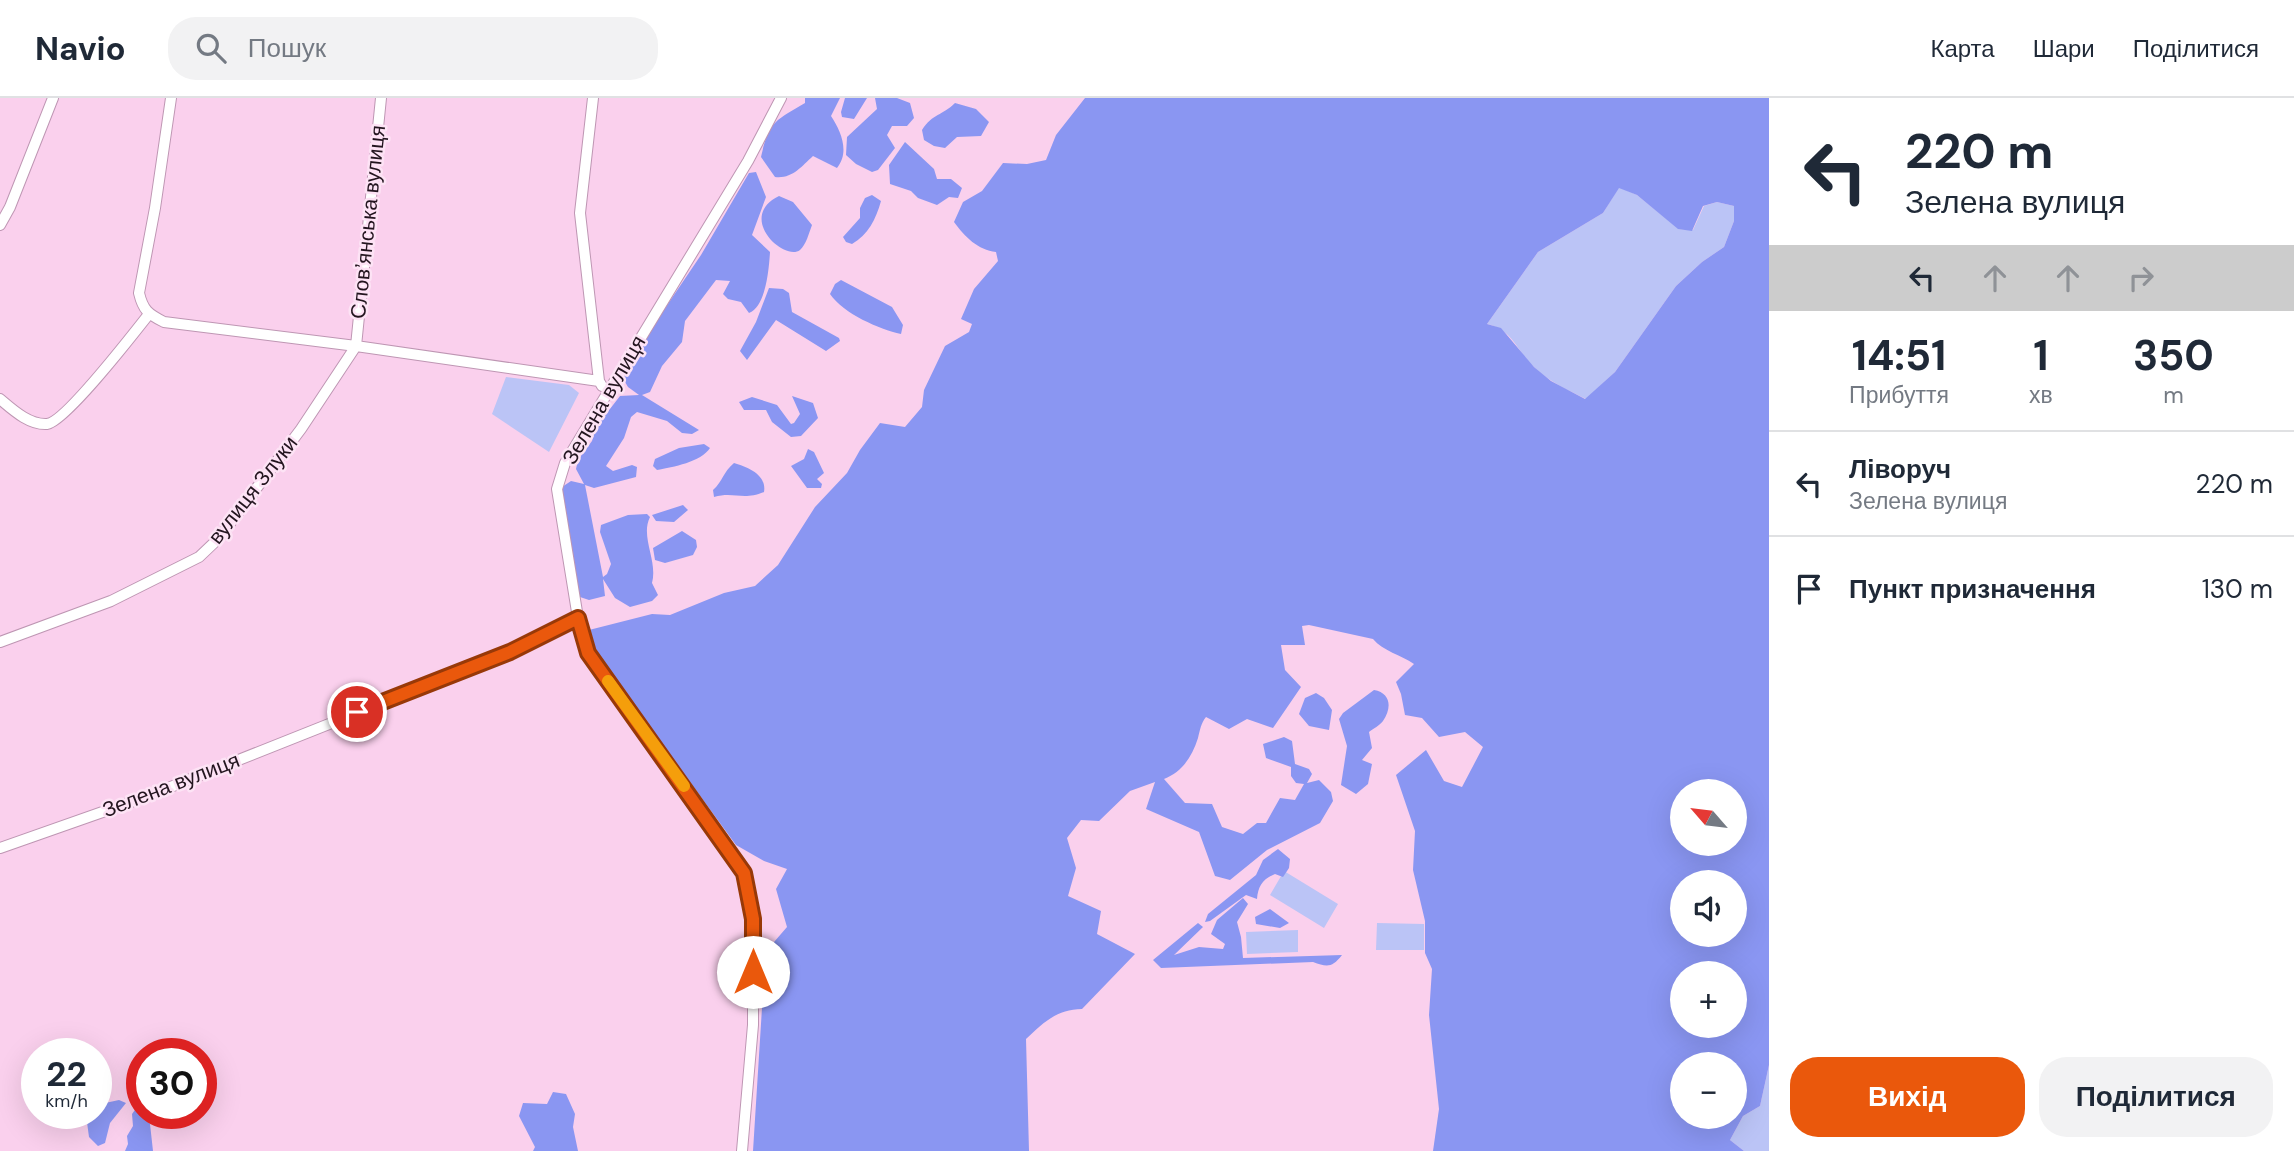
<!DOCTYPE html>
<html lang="uk">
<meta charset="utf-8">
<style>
body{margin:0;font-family:"DM Sans",sans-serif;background:#f2f2f3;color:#1f2937;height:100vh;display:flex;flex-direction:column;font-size:26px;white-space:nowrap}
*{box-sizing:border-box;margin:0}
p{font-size:23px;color:#747a83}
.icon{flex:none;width:38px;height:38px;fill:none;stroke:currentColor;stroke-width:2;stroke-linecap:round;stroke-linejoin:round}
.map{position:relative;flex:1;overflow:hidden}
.sheet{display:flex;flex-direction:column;background:#fff;width:525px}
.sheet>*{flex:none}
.hud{background:#fff;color:#1f2937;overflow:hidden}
.needle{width:46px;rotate:298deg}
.controls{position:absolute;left:1670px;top:681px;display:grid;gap:14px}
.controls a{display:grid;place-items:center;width:77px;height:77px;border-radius:50%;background:#fff;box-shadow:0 7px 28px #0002;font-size:35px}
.speed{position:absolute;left:21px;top:940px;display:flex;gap:14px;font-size:35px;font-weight:700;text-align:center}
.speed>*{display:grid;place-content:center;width:91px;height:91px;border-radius:50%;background:#fff;box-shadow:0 7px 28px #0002;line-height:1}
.speed small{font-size:18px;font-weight:400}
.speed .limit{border:10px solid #d22;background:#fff;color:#111}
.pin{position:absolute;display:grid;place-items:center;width:60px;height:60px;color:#fff;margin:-30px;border:4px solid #fff;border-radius:50%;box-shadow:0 2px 7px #0007}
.me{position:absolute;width:77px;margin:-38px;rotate:0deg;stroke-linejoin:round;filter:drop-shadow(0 0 5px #0008)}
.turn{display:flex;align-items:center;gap:24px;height:147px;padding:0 21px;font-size:32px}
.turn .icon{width:91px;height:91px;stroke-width:2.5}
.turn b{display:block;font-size:49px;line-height:60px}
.lanes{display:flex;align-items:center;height:66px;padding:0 21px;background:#0003;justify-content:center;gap:35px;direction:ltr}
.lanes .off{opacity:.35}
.eta{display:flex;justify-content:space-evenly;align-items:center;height:119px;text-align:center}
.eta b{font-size:42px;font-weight:700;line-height:49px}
.cta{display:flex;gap:14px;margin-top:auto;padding:14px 21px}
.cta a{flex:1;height:80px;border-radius:28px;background:#ea580c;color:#fff;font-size:28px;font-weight:700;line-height:80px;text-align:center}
.cta a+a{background:#f2f2f3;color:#1f2937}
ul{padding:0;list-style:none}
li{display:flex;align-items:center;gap:21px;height:105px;padding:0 21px;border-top:2px solid #e0e1e3}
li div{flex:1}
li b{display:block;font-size:26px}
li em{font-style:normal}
header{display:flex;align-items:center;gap:42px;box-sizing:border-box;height:98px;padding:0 35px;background:#fff;border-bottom:2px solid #e0e1e3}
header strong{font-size:33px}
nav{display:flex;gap:38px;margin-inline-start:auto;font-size:24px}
.search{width:490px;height:63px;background:#f2f2f3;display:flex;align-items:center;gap:18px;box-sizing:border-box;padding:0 24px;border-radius:28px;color:#747a83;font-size:26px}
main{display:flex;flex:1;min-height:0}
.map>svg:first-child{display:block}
</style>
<header>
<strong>Navio</strong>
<div class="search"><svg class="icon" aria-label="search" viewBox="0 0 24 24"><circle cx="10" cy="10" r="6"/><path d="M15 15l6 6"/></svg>Пошук</div>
<nav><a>Карта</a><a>Шари</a><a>Поділитися</a></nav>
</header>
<main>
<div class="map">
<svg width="1769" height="1053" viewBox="0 0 1769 1053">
<rect width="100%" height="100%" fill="#fad0ed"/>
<path fill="#bbc4f6" d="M 1619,89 L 1637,97 L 1679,131 L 1693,132 L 1704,108 L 1717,104 L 1734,108 L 1734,123 L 1724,149 L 1702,164 L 1676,188 L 1615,274 L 1586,301 C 1568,292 1549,284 1534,269 C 1516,252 1513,232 1487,226 L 1538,154 L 1603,115 Z
M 506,279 L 569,287 L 579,295 L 549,354 L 492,316 Z
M 1284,773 L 1338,806 L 1324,830 L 1270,797 Z
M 1377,825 L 1424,826 L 1424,852 L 1376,852 Z
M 1298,832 L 1298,854 L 1247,856 L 1246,834 Z
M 1769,967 L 1769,1053 L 1744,1053 L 1730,1042 L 1743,1018 L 1760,1008 Z"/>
<path fill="#8a96f2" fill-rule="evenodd" d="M 805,0 L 840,0 L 831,18 C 841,33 850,54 837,70 L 813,58 C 801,69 792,81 775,79 L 761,59 C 769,23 775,23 805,5 Z
M 845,0 L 867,0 L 854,21 L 842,19 L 841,14 Z
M 875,0 L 897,0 L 910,5 L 914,20 L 907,28 L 892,28 L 887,37 L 895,50 L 878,72 L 872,74 L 856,66 L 846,57 L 847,39 L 877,11 Z
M 1085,0 L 1769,0 L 1769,967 L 1760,1008 L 1743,1018 L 1730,1042 L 1744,1053 L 1433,1053 L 1439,1011 L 1429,917 L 1432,871 L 1425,855 L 1425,823 L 1413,772 L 1415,733 L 1396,677 L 1426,652 L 1444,683 L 1462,689 L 1483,649 L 1465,634 L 1439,639 L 1422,620 L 1405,617 L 1401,596 L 1396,584 L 1414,566 C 1401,557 1383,553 1373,541 L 1309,527 L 1302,528 L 1305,547 L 1281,547 L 1285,572 L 1301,589 L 1273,630 L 1247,621 L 1229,631 L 1206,619 C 1201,625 1200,632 1198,640 C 1192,659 1182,674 1164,681 L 1185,705 L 1212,706 L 1222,729 L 1243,736 L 1257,725 L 1266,725 L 1280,700 L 1295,702 L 1304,686 L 1296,685 L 1291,678 L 1291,669 L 1266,660 L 1263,646 L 1284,639 L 1292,643 L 1295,666 L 1309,671 L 1312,676 L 1307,685 L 1319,682 L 1331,694 L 1333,703 L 1320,725 L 1267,752 L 1230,782 L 1215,778 L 1199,734 L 1146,711 L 1155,684 L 1130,693 L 1099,723 L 1081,722 L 1067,740 L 1076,770 L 1068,798 L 1101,813 L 1097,836 L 1135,856 L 1082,911 C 1057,911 1043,925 1026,941 L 1029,1053 L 753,1053 L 764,878 L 768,851 L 787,829 L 776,791 L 787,771 L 764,763 L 736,747 L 595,554 L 589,532 L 652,516 L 670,517 L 724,495 L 755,488 L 778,467 L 815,409 L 847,375 L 860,352 L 880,325 L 905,329 L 922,309 L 924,292 L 945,248 L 969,234 L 972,226 L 961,221 L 974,191 L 998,163 L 996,154 C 978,152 965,139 954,124 L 963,104 L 982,93 L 1003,65 L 1027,66 L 1046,62 L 1056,37 ZM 1619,90 L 1637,97 L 1678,131 L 1692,133 L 1703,108 L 1717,104 L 1734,108 L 1734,123 L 1724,149 L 1702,164 L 1676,188 L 1615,274 L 1585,301 L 1551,283 L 1534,269 L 1501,230 L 1487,226 L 1538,154 L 1603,115 ZM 1682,693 L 1734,693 L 1734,746 L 1682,746 ZM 1682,784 L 1734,784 L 1734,836 L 1682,836 ZM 1682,875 L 1734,875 L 1734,928 L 1682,928 ZM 1682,966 L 1734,966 L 1734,1018 L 1682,1018 Z
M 955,5 L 976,11 L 989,24 L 981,38 L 957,39 L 945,50 L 934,48 L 924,42 L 922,32 C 933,15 942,18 955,5 Z
M 905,44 L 934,71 L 937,81 L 951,81 L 962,90 L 958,100 L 949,99 L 937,107 L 918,100 L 911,93 L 890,86 L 889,67 Z
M 756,74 L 766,99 L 752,137 L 770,154 C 769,170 766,209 749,215 L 741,204 L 728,201 L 723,196 L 730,183 L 716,182 L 685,223 L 682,244 L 662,268 L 650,294 L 642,297 L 699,332 L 692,336 L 682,335 L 667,323 L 637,314 L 631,319 L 624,340 L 606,368 L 613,373 L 632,367 L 637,369 L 636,379 L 594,390 L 585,387 L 603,479 L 607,476 L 611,466 L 600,434 L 601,427 L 628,417 L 647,416 L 650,419 C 640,439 658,463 652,485 L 658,497 L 652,503 L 630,509 L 615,500 L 603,481 L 605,498 L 589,502 L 580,499 L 575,491 L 562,389 L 571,383 L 584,386 L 576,371 L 578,362 L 592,343 L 596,329 L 620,298 L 639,297 L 628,289 L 622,279 L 634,256 L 701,157 L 749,75 Z
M 872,97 L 881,103 C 876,121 868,137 852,146 L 846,144 L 843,139 L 860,120 L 860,110 L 865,100 Z
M 779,98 L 793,104 L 812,127 C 809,135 806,147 800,152 C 784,164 736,119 779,98 Z
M 841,182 L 892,209 L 903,227 L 901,236 C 879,231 844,216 830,196 L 835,186 Z
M 769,190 L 783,191 L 789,195 L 792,214 L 839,240 L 840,243 L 826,253 L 776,222 L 747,262 L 740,253 L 756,224 Z
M 792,298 L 813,305 L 818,320 L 801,338 L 791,339 L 772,324 L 766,312 L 744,312 L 739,304 L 752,299 L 777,307 L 791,326 L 794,325 L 800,316 Z
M 704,346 L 710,350 C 701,364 673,369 657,372 L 653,368 L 655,361 L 679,350 Z
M 808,351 L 814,354 L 824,375 L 817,381 L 822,386 L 821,390 L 807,390 L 791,368 L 804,361 Z
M 734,365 C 748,369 767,377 764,394 C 742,403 734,393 714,399 L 713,392 C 723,383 723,374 734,365 Z
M 683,407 L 688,412 L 674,424 L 656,423 L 652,417 Z
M 682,433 L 696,442 L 697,449 L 693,457 L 665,465 L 655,462 L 653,450 Z
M 1374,592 C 1391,595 1392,610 1383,623 C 1380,627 1373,631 1369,634 L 1372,650 L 1362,662 L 1372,666 L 1368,686 L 1356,696 L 1341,687 L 1347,648 L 1339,621 L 1343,615 Z
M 1316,595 L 1324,600 L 1332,612 L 1329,632 L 1309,628 L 1299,616 L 1305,600 Z
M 1278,751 L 1290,761 L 1289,770 L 1283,779 L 1275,776 C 1263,781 1258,788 1257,801 L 1246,797 L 1210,823 L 1205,824 L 1208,816 L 1256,777 L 1263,762 Z
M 1243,800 L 1248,806 L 1237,824 L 1241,839 L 1243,860 L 1342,857 C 1332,870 1327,869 1313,864 L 1161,870 L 1153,862 L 1198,825 L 1203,829 L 1174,857 L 1199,849 L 1223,851 L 1225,846 L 1211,836 L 1217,822 Z
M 1270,811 L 1289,825 L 1280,830 L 1256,826 L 1255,819 Z
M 553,994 L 566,996 L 575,1016 L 573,1029 L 578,1053 L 533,1053 L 535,1049 L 519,1018 L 523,1005 L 547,1006 Z
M 119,1002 L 126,1005 L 110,1025 L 105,1045 L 98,1048 L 89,1039 L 86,1017 L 96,1015 L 96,1007 Z
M 137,1009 L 141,1009 L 142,1015 L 150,1026 L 153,1053 L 125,1053 L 128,1046 L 127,1038 L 133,1028 L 132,1016 Z"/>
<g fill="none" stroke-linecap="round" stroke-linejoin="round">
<defs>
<path id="minor" d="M 171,0 L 155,110 L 139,195 C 143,212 148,216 164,224 L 356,248 L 599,283
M 593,0 L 580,115 L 599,283 L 602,288
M 0,127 L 10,109 L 53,0
M 0,301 C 13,312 29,327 47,326 C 65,324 134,235 149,216
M 0,544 L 111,503 L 199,459 L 219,440 L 301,331 L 356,248 L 381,0
M 0,750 L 148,698 L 510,554 L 578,520
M 742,1053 L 753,927 L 753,821 L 744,775 L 588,555 L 578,520 L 557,391 L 565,365 L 748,63 L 781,0"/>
</defs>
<use href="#minor" stroke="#be96b3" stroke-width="12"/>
<use href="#minor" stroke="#fff" stroke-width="10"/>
</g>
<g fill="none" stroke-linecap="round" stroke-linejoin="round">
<defs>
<path id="route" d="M 357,614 L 510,554 L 578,520 L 588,555 L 744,775 L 753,821 L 753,874"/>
</defs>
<use href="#route" stroke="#983908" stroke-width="18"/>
<use href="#route" stroke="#ea580c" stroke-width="12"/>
<path stroke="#f59e0b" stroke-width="12" d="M 608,583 L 684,688"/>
</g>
<g text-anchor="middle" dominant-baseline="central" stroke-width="5" stroke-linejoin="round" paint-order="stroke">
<g font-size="21" fill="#23151f" stroke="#fde3f5">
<text transform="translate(368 124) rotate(-84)">Словʼянська вулиця</text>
<text transform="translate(604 302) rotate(-60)">Зелена вулиця</text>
<text transform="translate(253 392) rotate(-52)">вулиця Злуки</text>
<text transform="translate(171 687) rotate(-21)">Зелена вулиця</text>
</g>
</g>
</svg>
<div class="controls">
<a><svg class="needle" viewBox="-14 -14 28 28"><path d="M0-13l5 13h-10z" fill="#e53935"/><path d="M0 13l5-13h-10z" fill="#747a83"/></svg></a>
<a><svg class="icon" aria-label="sound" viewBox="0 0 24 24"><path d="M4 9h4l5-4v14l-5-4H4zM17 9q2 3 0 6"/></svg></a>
<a>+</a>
<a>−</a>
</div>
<div class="speed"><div>22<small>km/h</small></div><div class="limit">30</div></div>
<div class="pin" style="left:357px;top:614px;background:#d93025"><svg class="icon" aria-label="arrive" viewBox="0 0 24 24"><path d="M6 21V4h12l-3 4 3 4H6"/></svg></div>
<svg class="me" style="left:753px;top:874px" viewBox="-20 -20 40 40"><circle r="19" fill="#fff"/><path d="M0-13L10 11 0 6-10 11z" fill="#ea580c"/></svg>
</div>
<section class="sheet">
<div class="hud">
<div class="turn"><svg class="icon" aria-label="left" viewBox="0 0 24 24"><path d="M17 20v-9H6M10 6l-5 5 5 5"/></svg><div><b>220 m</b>Зелена вулиця</div></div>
<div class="lanes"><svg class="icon" aria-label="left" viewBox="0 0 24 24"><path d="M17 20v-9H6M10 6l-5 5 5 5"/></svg><svg class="icon off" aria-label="ahead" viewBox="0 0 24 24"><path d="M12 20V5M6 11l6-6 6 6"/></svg><svg class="icon off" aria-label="ahead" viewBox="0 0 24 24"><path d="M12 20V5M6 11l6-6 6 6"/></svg><svg class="icon off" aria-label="right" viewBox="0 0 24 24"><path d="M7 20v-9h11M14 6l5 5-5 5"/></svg></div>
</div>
<div class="eta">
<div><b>14:51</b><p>Прибуття</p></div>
<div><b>1</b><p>хв</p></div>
<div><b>350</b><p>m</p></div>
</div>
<ul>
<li><svg class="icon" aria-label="left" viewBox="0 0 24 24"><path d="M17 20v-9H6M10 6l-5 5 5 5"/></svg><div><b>Ліворуч</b><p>Зелена вулиця</p></div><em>220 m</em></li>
<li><svg class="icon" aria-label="arrive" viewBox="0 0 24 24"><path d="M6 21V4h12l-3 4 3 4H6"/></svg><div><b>Пункт призначення</b></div><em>130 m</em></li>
</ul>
<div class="cta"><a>Вихід</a><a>Поділитися</a></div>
</section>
</main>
